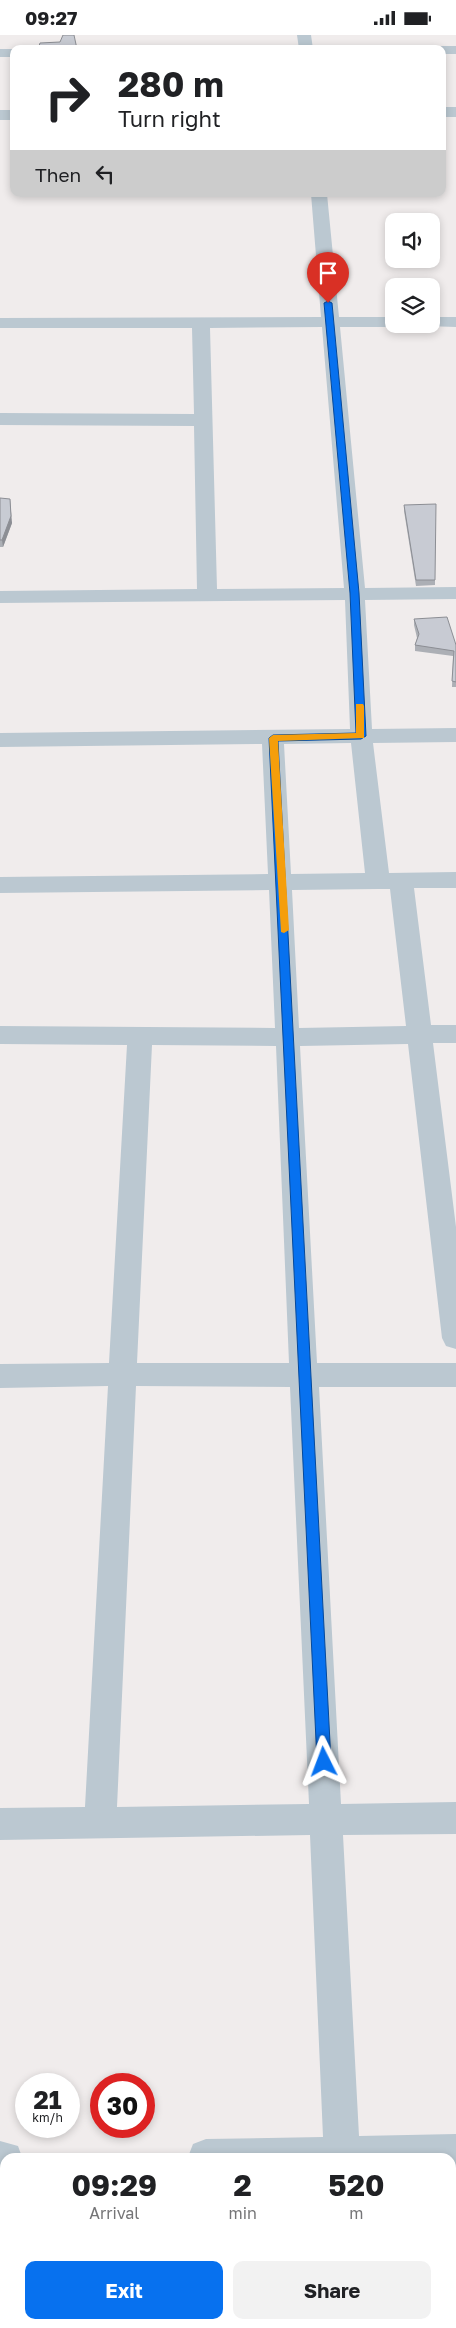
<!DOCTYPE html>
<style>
body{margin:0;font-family:"Golos Text",sans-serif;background:#f2f2f2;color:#202124;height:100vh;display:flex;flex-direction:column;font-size:19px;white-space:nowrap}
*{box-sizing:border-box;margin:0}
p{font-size:16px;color:#757577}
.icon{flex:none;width:28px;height:28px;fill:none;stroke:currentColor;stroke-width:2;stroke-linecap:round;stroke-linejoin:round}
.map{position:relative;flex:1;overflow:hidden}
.sheet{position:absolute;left:0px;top:2118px;width:456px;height:176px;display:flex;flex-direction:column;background:#fff;border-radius:15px 15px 0 0;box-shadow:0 2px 8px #0003}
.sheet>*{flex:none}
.guide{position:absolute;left:10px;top:10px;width:436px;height:152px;border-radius:10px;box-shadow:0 2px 8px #0003;background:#fff;color:#202124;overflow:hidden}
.buttons{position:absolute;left:385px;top:178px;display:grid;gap:10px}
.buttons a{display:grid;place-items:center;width:55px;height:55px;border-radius:10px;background:#fff;box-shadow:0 2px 8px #0003;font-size:25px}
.speed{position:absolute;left:15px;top:2038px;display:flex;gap:10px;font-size:25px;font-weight:700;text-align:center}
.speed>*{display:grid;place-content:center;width:65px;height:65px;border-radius:50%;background:#fff;box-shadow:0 2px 8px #0003;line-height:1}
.speed small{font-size:12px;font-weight:400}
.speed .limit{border:8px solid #d22;background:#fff;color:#111}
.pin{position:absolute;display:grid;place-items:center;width:42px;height:42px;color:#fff;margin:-51px -21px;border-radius:50% 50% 50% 0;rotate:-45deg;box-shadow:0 0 5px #0007}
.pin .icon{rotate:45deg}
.me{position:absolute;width:55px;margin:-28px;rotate:357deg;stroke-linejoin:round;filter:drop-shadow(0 0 4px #0008)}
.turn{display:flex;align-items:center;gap:18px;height:105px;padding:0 25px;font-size:22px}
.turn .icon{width:65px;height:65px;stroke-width:2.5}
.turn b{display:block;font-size:35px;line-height:42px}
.then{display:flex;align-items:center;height:48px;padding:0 25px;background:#0003;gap:10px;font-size:19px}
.eta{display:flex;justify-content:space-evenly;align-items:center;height:85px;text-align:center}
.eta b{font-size:30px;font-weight:700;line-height:35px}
.primary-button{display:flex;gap:10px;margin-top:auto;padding:10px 25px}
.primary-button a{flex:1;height:58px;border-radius:10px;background:#0771ef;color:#fff;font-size:20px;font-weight:700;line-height:58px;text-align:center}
.primary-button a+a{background:#f2f2f2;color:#202124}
.status{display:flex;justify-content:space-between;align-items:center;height:35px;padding:0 25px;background:#fff;direction:ltr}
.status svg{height:14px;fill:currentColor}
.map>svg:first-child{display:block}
</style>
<div class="status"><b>09:27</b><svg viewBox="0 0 49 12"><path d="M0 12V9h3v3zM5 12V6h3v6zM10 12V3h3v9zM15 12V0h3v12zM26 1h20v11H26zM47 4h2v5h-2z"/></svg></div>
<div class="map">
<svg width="456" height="2293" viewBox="0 0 456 2293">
<rect width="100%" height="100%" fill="#f0ecec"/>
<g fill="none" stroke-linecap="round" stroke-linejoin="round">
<path fill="#bbc8d1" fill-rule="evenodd" d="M 297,0 L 311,0 L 313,14 L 299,14 Z
M 442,11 L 456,11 L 456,19 L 442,19 L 442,14 L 435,14 Z
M 0,14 L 15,14 L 14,22 L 0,22 Z
M 442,72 L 456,72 L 456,82 L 442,82 Z
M 0,75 L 14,75 L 14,85 L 0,85 Z
M 311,159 L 327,159 L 339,282 L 394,282 L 394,289 L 402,289 L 394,292 L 340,292 L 365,553 L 456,552 L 456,564 L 365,565 L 372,694 L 456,693 L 456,707 L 373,708 L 389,838 L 456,837 L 456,853 L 414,853 L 431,990 L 456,990 L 456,1008 L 433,1008 L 456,1192 L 456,1314 L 446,1311 L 442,1303 L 408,1009 L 300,1011 L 317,1328 L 456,1328 L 456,1352 L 319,1352 L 341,1769 L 456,1767 L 456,1799 L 343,1800 L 359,2101 L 456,2099 L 456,2135 L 451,2135 L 451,2122 L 188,2122 L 193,2109 L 206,2104 L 323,2102 L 310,1800 L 0,1805 L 0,1773 L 85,1772 L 108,1351 L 0,1353 L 0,1329 L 109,1328 L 127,1010 L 0,1009 L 0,991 L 275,993 L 269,855 L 0,858 L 0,842 L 268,839 L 262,709 L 0,712 L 0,698 L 350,694 L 345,565 L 0,568 L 0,556 L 197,554 L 194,391 L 0,390 L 0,378 L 194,379 L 192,293 L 0,293 L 0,283 L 321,282 ZM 322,292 L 344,553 L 217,554 L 210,293 ZM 351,708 L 365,838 L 291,839 L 284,709 ZM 378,854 L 390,854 L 406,991 L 299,993 L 292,855 ZM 152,1010 L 276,1011 L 289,1328 L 137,1328 ZM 136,1351 L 290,1352 L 309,1769 L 117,1772 Z
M 431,282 L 456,282 L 456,292 L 425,291 L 423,289 L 431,289 Z
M 0,2106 L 18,2111 L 22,2122 L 5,2122 L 5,2142 L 0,2142 Z
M 331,2289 L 369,2289 L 369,2293 L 331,2293 Z"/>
</g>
<path fill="#acafb5" d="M 0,463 L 12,488 L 3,512 L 0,512 Z
M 404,470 L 435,545 L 435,550 L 416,551 L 404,476 Z
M 414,584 L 456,610 L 456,652 L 452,652 L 453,621 L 415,616 L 415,610 L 417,603 L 414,590 Z"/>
<path fill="#8c8e94" d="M 10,464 L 12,488 L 3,512 L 2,505 Z"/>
<path fill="#c8cbd3" stroke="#8c8e94" d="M 63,0 L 74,0 L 77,14 L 38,14 L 40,8 L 60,7 Z
M 0,463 L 10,464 L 11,481 L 2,505 L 0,505 Z
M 436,469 L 435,545 L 416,545 L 404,470 Z
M 447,582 L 456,610 L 456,647 L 452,646 L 454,616 L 415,610 L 419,599 L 414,584 Z"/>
<path fill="#0771ef" stroke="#05499b" d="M 328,266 L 332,268 L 359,558 L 366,701 L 361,704 L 278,706 L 331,1727 L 329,1731 L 324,1733 L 319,1731 L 317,1727 L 269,703 L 273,700 L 356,698 L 350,558 L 324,268 Z"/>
<path fill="#f59e0b" d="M 356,669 L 363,669 L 364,671 L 364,703 L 278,706 L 289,895 L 284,898 L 281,897 L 269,703 L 273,700 L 356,698 Z"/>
</svg>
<div class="buttons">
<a><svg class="icon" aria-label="sound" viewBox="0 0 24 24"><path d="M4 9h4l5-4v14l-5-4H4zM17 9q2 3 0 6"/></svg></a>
<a><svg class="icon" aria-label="layers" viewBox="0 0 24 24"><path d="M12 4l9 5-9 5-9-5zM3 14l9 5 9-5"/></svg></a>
</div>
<div class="speed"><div>21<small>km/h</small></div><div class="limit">30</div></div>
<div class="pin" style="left:328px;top:268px;background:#d93025"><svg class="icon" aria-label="arrive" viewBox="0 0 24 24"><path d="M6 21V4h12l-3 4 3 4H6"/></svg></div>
<svg class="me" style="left:324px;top:1727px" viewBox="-20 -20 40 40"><path d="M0-17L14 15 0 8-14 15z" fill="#0771ef" stroke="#fff" stroke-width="4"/></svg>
<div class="guide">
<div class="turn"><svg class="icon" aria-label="right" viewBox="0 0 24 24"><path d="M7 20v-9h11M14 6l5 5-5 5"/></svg><div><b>280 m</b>Turn right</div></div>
<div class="then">Then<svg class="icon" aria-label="left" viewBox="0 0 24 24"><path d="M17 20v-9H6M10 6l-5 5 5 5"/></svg></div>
</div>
<section class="sheet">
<div class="eta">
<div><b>09:29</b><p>Arrival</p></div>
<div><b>2</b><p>min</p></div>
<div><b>520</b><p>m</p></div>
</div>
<div class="primary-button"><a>Exit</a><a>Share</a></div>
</section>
</div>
